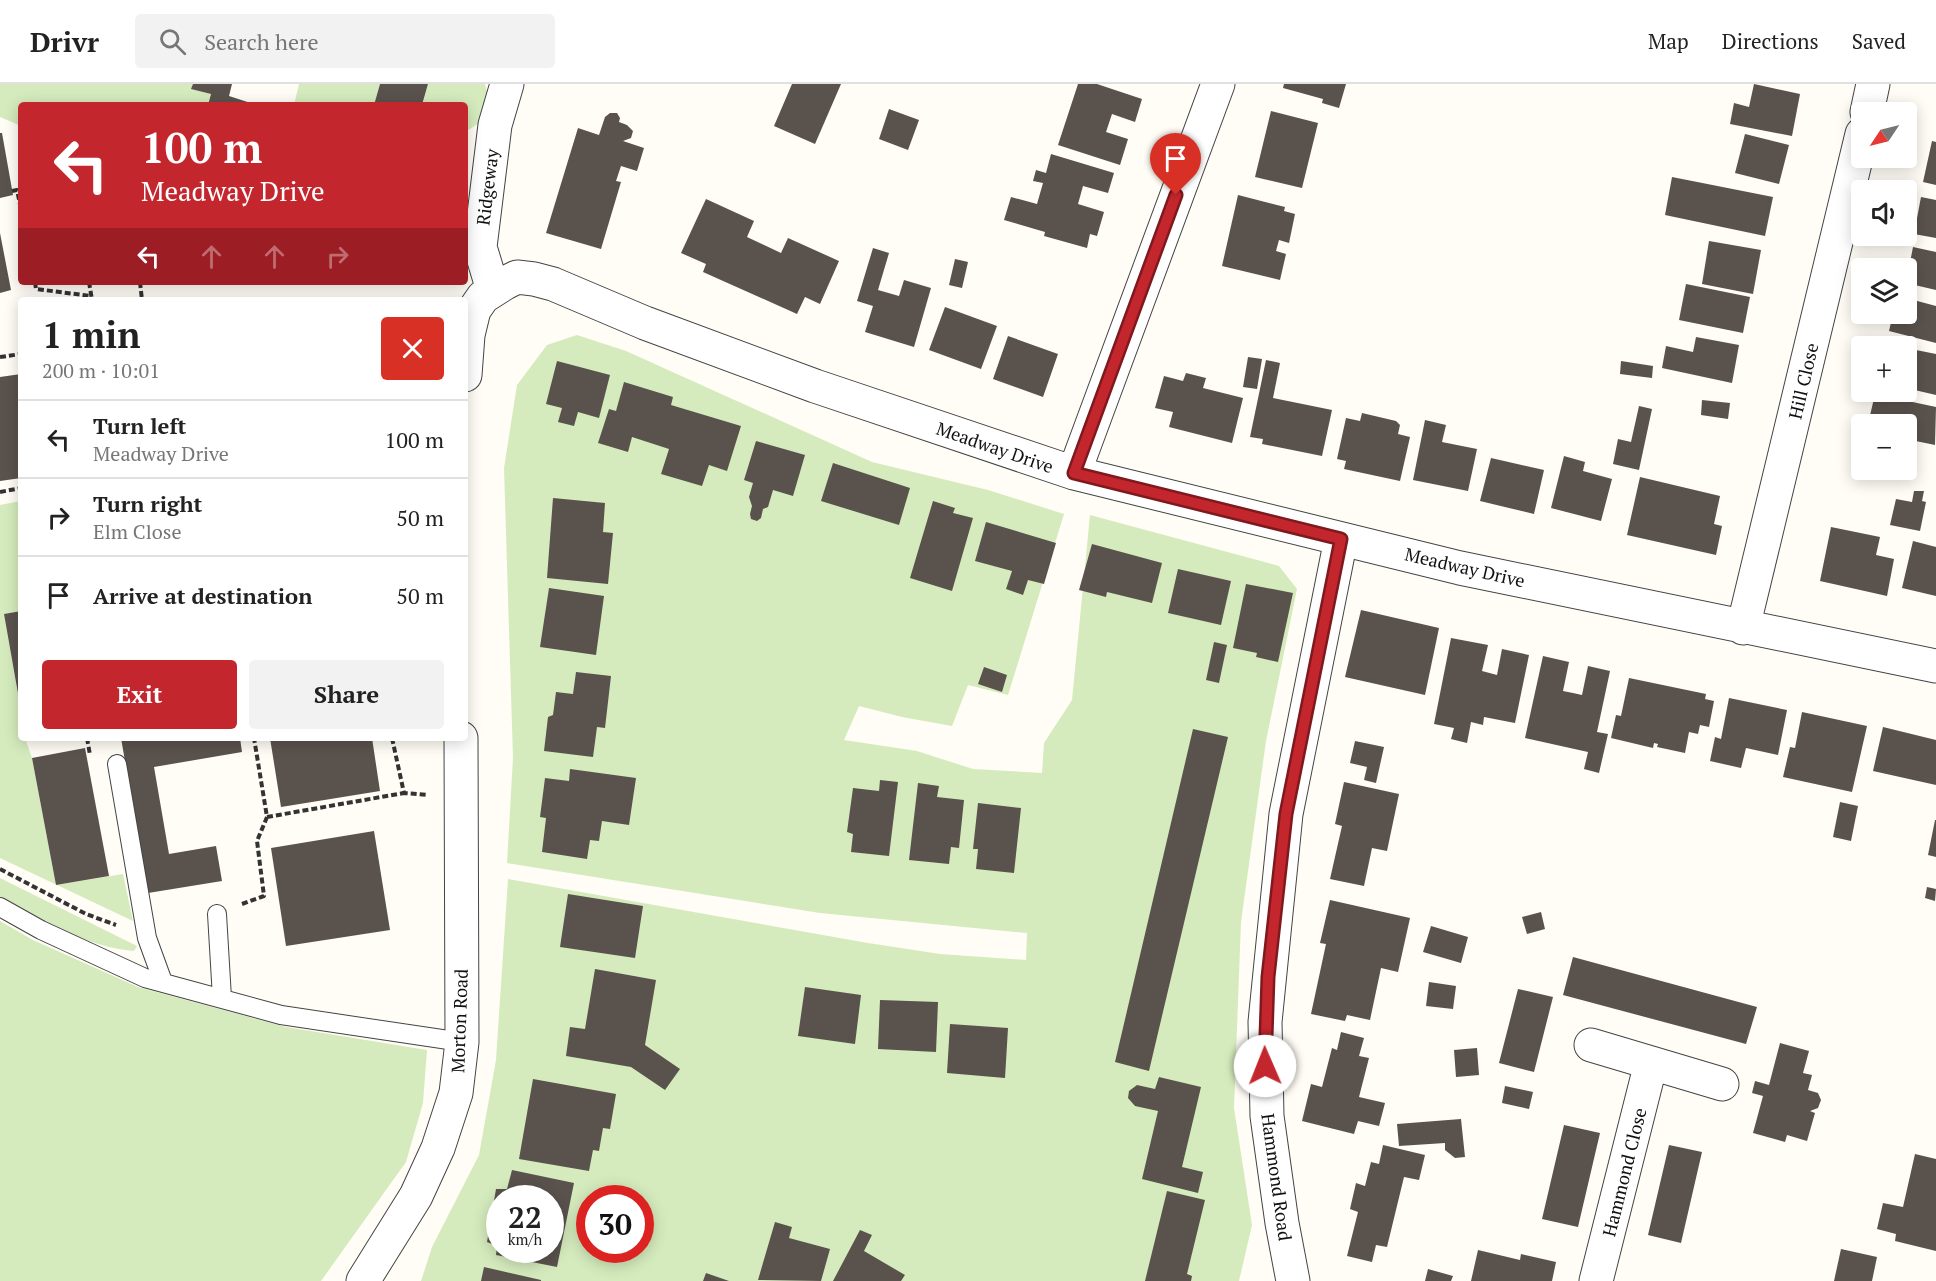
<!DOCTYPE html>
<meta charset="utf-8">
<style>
body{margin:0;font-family:"PT Serif",serif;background:#f2f2f2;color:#222;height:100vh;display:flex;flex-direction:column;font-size:22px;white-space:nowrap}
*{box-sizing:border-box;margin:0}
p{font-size:20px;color:#767676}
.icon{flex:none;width:33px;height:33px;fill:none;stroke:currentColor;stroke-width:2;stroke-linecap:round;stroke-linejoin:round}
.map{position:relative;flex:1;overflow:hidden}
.side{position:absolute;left:18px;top:213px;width:450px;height:444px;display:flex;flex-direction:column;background:#fff;border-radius:6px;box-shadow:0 3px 15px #0003}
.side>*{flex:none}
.hud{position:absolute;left:18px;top:18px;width:450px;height:183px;border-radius:6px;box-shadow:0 3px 15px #0003;background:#c4262e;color:#fff;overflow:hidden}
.needle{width:39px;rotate:235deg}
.buttons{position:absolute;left:1851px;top:18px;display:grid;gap:12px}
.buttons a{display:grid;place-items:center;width:66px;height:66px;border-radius:6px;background:#fff;box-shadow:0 3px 15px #0003;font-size:30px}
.speed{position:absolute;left:486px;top:1101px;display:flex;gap:12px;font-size:30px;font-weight:700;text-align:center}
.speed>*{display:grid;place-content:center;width:78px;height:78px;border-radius:50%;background:#fff;box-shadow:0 3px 15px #0003;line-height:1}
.speed small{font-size:15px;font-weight:400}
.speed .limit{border:9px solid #d22;background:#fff;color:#111}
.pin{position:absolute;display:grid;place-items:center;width:51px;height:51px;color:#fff;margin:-62px -26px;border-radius:50% 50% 50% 0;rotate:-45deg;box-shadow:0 0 6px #0007}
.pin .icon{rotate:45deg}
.me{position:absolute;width:66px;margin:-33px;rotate:359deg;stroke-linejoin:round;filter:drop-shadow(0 0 4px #0008)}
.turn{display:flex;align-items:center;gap:21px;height:126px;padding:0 24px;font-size:27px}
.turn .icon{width:78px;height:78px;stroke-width:2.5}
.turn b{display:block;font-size:42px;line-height:51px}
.lanes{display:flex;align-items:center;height:57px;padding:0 24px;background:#0003;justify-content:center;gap:30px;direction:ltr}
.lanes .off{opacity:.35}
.round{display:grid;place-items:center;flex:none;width:63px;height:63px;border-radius:6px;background:#f2f2f2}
.headline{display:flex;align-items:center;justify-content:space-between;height:102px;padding:0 24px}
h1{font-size:36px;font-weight:700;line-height:45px}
.button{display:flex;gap:12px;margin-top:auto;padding:12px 24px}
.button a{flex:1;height:69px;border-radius:6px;background:#c4262e;color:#fff;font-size:24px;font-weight:700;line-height:69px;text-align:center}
.button a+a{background:#f2f2f2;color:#222}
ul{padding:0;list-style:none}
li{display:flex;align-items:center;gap:18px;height:78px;padding:0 24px;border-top:2px solid #e0e0e0}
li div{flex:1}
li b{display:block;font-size:22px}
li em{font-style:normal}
header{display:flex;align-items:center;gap:36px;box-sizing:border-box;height:84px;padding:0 30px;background:#fff;border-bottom:2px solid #e0e0e0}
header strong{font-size:28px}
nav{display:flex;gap:33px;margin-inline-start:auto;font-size:21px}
.search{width:420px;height:54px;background:#f2f2f2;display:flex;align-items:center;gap:15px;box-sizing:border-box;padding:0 21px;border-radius:6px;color:#767676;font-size:22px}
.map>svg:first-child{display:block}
</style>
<header>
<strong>Drivr</strong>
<div class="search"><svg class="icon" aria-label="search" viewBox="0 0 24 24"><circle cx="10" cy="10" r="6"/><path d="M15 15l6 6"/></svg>Search here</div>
<nav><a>Map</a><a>Directions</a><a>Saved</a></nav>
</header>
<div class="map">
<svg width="1936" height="1197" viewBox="0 0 1936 1197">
<rect width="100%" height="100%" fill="#fffdf5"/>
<path fill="#d5ebbd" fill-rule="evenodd" d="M 0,0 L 193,0 L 192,5 L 211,10 L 208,21 L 21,21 L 21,42 L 0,33 Z
M 299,0 L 380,0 L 374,21 L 294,21 Z
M 428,0 L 485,0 L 490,19 L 487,34 L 465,48 L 465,21 L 424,21 L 423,19 Z
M 577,251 L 626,267 L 872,378 L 988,406 L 1064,430 L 1008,611 L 968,601 L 952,642 L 902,633 L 859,622 L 844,656 L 917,667 L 973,685 L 1042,689 L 1044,659 L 1072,616 L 1090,431 L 1279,482 L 1297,505 L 1266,657 L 1241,838 L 1234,1024 L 1252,1141 L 1239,1197 L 421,1197 L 432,1163 L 479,1071 L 496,976 L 508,795 L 868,859 L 940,870 L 1026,876 L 1027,849 L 820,829 L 507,779 L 513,674 L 504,384 L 517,301 L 547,261 ZM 500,1114 L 550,1114 L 550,1166 L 500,1166 ZM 590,1114 L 640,1114 L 640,1166 L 590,1166 Z
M 21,417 L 21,527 L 4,530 L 21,628 L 21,654 L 25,654 L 32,674 L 56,801 L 123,790 L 133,837 L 0,774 L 0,421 Z
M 0,794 L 137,862 L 134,867 C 86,863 42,836 0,813 Z
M 0,837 L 33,856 L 138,903 L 286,943 L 427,966 L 423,1019 L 406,1078 L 321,1197 L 0,1197 Z"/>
<path fill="#5a524d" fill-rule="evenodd" d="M 193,0 L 232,0 L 229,12 L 257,21 L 208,21 L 211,10 L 191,5 Z
M 380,0 L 428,0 L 422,21 L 374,21 Z
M 792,0 L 841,0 L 815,60 L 774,42 Z
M 1078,0 L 1097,0 L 1142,15 L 1135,38 L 1112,30 L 1106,48 L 1128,55 L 1120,81 L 1058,61 Z
M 1284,0 L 1346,0 L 1339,24 L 1322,19 L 1323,15 L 1283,4 Z
M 1754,0 L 1800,10 L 1792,52 L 1730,40 L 1734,19 L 1749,23 Z
M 889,25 L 919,36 L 908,66 L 879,55 Z
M 1271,27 L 1318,39 L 1302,104 L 1255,93 Z
M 610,29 L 617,29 L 620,34 L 619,38 L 627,41 L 633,47 L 631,54 L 623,57 L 644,64 L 637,87 L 621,82 L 616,97 L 621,98 L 601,165 L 546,149 L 578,44 L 599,51 L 605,33 Z
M 0,49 L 2,49 L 13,111 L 0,114 Z
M 1745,50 L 1789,61 L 1779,100 L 1735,89 Z
M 1932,57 L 1936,58 L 1936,101 L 1923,98 Z
M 1051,70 L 1114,89 L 1108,109 L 1083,102 L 1078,120 L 1104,128 L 1097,152 L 1090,150 L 1087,164 L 1044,152 L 1045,148 L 1004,136 L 1011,113 L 1037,120 L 1043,99 L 1033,97 L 1036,86 L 1046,89 Z
M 1672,93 L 1773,113 L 1765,152 L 1665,131 Z
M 1238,111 L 1285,123 L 1284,127 L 1295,130 L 1289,159 L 1279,156 L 1276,167 L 1286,170 L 1280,196 L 1222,182 Z
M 1921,113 L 1936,116 L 1936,154 L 1914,150 Z
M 706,115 L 754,137 L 747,153 L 781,169 L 788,154 L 839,177 L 820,220 L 805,213 L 797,230 L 703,188 L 706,180 L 681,169 Z
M 0,149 L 11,206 L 0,209 Z
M 1709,157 L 1761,166 L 1753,210 L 1702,200 Z
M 1913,163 L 1936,168 L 1936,206 L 1906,199 Z
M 873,164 L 889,169 L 878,206 L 899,212 L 904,196 L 931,204 L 914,263 L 865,248 L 873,222 L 857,217 Z
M 955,175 L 968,178 L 962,204 L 949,201 Z
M 1686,200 L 1750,213 L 1743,249 L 1679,236 Z
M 1906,214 L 1936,222 L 1936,259 L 1889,247 L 1893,230 L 1906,230 Z
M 945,223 L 997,242 L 981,285 L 929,266 Z
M 1008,252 L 1058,270 L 1043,313 L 993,295 Z
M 1696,253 L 1739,261 L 1732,299 L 1662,284 L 1666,262 L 1693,268 Z
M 1906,264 L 1936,270 L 1936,311 L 1906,304 Z
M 1248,273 L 1262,275 L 1257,305 L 1243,303 Z
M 1266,276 L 1280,279 L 1273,314 L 1332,326 L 1322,372 L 1262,360 L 1263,355 L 1250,353 Z
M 557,277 L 610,291 L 599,334 L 578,328 L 574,342 L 558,338 L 562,324 L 546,320 Z
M 1621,277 L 1653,282 L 1652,294 L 1620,290 Z
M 1186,289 L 1206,294 L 1203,304 L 1243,314 L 1232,359 L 1169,343 L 1173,328 L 1155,324 L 1164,292 L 1183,297 Z
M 21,290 L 21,394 L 0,397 L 0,293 Z
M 624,298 L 673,313 L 671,321 L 741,342 L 727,387 L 709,381 L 702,402 L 661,390 L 669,365 L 632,353 L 628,368 L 598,359 L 609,325 L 616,327 Z
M 1875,310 L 1936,323 L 1935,361 L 1906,355 L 1906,340 L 1868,340 Z
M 1702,316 L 1730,319 L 1728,335 L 1701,331 Z
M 1639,322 L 1652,325 L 1639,386 L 1613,380 L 1618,355 L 1631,358 Z
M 1362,329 L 1396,337 L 1400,341 L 1398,350 L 1410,353 L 1400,397 L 1344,385 L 1346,377 L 1337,375 L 1346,334 L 1360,337 Z
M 1425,336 L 1446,341 L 1442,358 L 1477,365 L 1468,407 L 1413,396 Z
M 756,357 L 805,371 L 793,412 L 773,406 L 768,423 L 763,425 L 761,434 L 757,437 L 751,435 L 750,430 L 752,422 L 749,413 L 753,399 L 744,396 Z
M 1564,372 L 1585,378 L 1583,387 L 1612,395 L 1601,437 L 1551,424 Z
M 1491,374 L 1544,386 L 1534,430 L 1480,417 Z
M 833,379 L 910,404 L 899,441 L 821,417 Z
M 1640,393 L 1720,412 L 1714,440 L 1722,442 L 1716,471 L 1627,451 Z
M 1914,407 L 1924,407 L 1922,417 L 1926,418 L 1920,447 L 1890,441 L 1896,415 L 1912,418 Z
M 553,414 L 605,419 L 603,448 L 613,449 L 608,500 L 547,494 Z
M 933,417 L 955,424 L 953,429 L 973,434 L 952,507 L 910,494 Z
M 986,438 L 1056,459 L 1044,500 L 1028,496 L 1023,511 L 1006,505 L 1012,487 L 975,477 Z
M 1831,443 L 1880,453 L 1876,471 L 1894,475 L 1887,512 L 1820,497 Z
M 1913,457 L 1936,463 L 1936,512 L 1902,504 Z
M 1092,460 L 1162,479 L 1152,519 L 1107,508 L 1106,513 L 1079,506 Z
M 1178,485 L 1231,497 L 1221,541 L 1168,529 Z
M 1246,500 L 1293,509 L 1278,578 L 1256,573 L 1257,569 L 1233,564 Z
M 549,504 L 604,512 L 596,571 L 540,563 Z
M 1361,526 L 1439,544 L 1425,611 L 1345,593 Z
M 21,527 L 21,621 L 20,621 L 4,530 Z
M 1451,554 L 1488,561 L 1482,587 L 1497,591 L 1502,565 L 1529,571 L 1515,639 L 1484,633 L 1483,641 L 1471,638 L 1467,659 L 1451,655 L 1454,644 L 1434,640 Z
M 1214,558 L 1227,561 L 1219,599 L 1206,596 Z
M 1543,572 L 1569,578 L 1563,607 L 1573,609 L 1582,611 L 1588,582 L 1610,587 L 1597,648 L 1608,650 L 1599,689 L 1584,685 L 1588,668 L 1525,654 Z
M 984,583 L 1007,591 L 1002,608 L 978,600 Z
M 576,588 L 611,592 L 605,644 L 597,643 L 593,673 L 544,667 L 548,633 L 553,631 L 556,608 L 573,610 Z
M 1629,594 L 1706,610 L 1705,615 L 1714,617 L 1709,643 L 1700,641 L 1698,650 L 1689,648 L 1685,669 L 1657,663 L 1658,660 L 1654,659 L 1653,664 L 1611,654 L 1616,631 L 1621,632 Z
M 1729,614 L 1787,626 L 1778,671 L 1746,664 L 1741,684 L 1710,677 L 1715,653 L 1721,655 Z
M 1802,628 L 1867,642 L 1852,708 L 1783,693 L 1790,663 L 1795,664 Z
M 1883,643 L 1936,656 L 1936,701 L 1873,687 Z
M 1193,645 L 1228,653 L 1149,987 L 1115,978 Z
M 121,654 L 240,654 L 242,668 L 154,683 L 169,770 L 216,762 L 222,797 L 148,809 Z
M 270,654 L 372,654 L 380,707 L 281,723 Z
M 1355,657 L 1384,663 L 1376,699 L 1364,696 L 1367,683 L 1350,679 Z
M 85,664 L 109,792 L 56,801 L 32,674 Z
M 570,685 L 636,694 L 629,741 L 602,737 L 599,757 L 590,756 L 587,775 L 542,768 L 546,734 L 540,733 L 545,694 L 569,697 Z
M 880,696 L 898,698 L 889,772 L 851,768 L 853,750 L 847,748 L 853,704 L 879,707 Z
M 1344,698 L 1399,710 L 1387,767 L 1372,764 L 1364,802 L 1330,795 L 1342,742 L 1335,740 Z
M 918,699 L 939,702 L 937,713 L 964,716 L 959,764 L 951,763 L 949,780 L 909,776 Z
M 1840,718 L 1858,722 L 1851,757 L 1833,753 Z
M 978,719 L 1021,724 L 1014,789 L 976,785 L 978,765 L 973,765 Z
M 1935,736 L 1936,736 L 1936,773 L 1928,771 Z
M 374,747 L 390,846 L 286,862 L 271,764 Z
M 1927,803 L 1936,805 L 1935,817 L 1925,814 Z
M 568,810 L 643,822 L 635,874 L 560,863 Z
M 1330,816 L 1410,834 L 1398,888 L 1381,884 L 1370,936 L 1347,931 L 1345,937 L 1311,930 L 1326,860 L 1320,859 Z
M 1541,828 L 1545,845 L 1527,850 L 1522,833 Z
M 1431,842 L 1468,853 L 1461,879 L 1423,868 Z
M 1573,873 L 1757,923 L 1746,960 L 1563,911 Z
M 595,885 L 656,896 L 645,961 L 680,985 L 665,1006 L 631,983 L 566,972 L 570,943 L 585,945 Z
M 1429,898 L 1456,902 L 1453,925 L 1426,922 Z
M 805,903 L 861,911 L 855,960 L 798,952 Z
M 1518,905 L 1553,913 L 1534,988 L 1499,979 Z
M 880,916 L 938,918 L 936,968 L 878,965 Z
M 950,940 L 1008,944 L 1005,994 L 947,989 Z
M 1341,948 L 1364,954 L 1359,972 L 1369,974 L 1359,1013 L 1385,1019 L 1379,1042 L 1358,1037 L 1354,1050 L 1302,1037 L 1311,1000 L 1322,1003 L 1332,964 L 1337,966 Z
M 1780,959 L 1809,967 L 1803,989 L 1812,991 L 1808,1006 L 1818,1009 L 1821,1016 L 1818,1024 L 1810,1027 L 1815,1029 L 1807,1057 L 1787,1051 L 1785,1058 L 1753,1049 L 1763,1012 L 1752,1009 L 1755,997 L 1769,1001 Z
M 1477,964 L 1479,991 L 1456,993 L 1454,966 Z
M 1159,993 L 1201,1003 L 1182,1083 L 1203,1088 L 1198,1109 L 1142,1095 L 1158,1027 L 1135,1022 L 1128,1014 L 1129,1007 L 1137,1001 L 1155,1005 Z
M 533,995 L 616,1010 L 610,1045 L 603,1044 L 599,1067 L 593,1066 L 589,1087 L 519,1075 Z
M 1505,1002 L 1533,1008 L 1529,1025 L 1502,1019 Z
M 1461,1035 L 1465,1073 L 1455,1074 L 1445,1066 L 1445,1059 L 1399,1062 L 1397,1040 Z
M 1564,1041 L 1600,1049 L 1578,1143 L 1542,1135 Z
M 1383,1061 L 1425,1071 L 1419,1096 L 1404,1093 L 1387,1163 L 1376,1161 L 1372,1178 L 1347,1172 L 1358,1128 L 1350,1125 L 1356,1099 L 1365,1102 L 1371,1078 L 1379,1080 Z
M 1669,1061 L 1702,1068 L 1681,1159 L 1648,1151 Z
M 1915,1070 L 1936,1075 L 1936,1167 L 1895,1157 L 1896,1150 L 1877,1145 L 1883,1119 L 1903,1123 Z
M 512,1086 L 574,1099 L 557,1183 L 496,1171 L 497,1162 L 487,1158 L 496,1105 L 507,1105 ZM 500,1114 L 550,1114 L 550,1166 L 500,1166 Z
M 1167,1107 L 1205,1116 L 1187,1190 L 1192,1192 L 1191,1197 L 1145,1197 Z
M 775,1138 L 792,1143 L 789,1154 L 830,1165 L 821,1197 L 758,1196 Z
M 860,1146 L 872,1151 L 864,1167 L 905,1191 L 901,1197 L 833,1197 Z
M 1841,1165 L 1877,1173 L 1872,1197 L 1834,1197 Z
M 1478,1166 L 1520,1176 L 1521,1170 L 1556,1178 L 1552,1197 L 1471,1197 Z
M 484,1183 L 541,1196 L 541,1197 L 481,1197 Z
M 1428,1185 L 1453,1192 L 1451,1197 L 1425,1197 Z
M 706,1189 L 729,1197 L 703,1197 Z"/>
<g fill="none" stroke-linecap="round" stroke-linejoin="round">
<defs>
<path id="service" d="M 117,680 L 147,854 L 163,898
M 0,823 L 41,846 L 145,894 L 281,931 L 462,958
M 217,830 L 222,914"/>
<path id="minor" d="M 1867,28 L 1873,0
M 493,206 L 480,163 L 495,41 L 507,0
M 465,291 L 468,251 L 474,226 L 483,213 L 505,199 L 517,193 L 534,195 L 553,200 L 645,239 L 815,302 L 1074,389 L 1460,484 L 1936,582
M 1074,389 L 1218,0
M 1743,544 L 1862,50
M 1591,961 L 1722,1000
M 363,1197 L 416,1112 L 438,1064 L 456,1009 L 462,958 L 461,654
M 1293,1197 L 1282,1139 L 1267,1032 L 1265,938 L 1286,730 L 1341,455
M 1596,1197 L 1651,979"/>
</defs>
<use href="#service" stroke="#444" stroke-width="20"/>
<use href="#minor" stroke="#444" stroke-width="35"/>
<path stroke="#333" stroke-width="4" stroke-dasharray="6 3" stroke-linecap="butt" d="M 12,107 L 17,106 L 21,125
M 35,198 L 36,205 L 91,212
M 89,198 L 92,216
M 140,198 L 142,216
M 0,273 L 21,270
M 0,408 L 21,404
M 87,654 L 90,671
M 392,654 L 404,709 L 428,711
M 267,733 L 404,709
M 0,785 L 86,830 L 116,841
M 242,820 L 264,812 L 257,757 L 267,733 L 254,654"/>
<use href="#service" stroke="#fff" stroke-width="18"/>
<use href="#minor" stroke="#fff" stroke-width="33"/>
</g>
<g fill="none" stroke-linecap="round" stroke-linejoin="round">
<defs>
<path id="route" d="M 1176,111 L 1074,389 L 1341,455 L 1286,730 L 1268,893 L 1265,982"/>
</defs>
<use href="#route" stroke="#7f191e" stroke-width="15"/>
<use href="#route" stroke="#c4262e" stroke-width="10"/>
</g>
<g text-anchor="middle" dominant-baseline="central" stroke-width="6" stroke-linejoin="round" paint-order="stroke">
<g font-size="18" fill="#111" stroke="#fff">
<text transform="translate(487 103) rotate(-83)">Ridgeway</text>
<text transform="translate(1803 297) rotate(-77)">Hill Close</text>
<text transform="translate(995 363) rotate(19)">Meadway Drive</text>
<text transform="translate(1465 483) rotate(13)">Meadway Drive</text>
<text transform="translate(459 937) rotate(-88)">Morton Road</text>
<text transform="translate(1624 1088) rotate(-76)">Hammond Close</text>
<text transform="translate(1277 1093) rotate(82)">Hammond Road</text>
</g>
</g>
</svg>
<div class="buttons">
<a><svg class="needle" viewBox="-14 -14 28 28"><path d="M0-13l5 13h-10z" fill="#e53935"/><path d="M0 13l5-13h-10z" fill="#767676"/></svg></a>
<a><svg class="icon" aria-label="sound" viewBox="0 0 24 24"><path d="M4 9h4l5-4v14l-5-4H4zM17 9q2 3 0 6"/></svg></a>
<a><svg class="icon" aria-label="layers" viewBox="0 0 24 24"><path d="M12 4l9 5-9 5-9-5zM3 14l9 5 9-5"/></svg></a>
<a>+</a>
<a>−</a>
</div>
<div class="speed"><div>22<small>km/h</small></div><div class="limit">30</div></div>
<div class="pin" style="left:1176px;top:111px;background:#d93025"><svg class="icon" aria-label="arrive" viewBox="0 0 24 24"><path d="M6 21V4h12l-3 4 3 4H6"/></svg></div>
<svg class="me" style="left:1265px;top:982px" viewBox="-20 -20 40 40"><circle r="19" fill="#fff"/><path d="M0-13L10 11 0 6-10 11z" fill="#c4262e"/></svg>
<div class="hud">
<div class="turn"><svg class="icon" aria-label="left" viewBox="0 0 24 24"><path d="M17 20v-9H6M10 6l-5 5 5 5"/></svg><div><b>100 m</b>Meadway Drive</div></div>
<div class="lanes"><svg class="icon" aria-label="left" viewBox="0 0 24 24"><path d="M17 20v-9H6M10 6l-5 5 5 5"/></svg><svg class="icon off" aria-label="ahead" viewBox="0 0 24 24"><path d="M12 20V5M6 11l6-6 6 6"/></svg><svg class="icon off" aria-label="ahead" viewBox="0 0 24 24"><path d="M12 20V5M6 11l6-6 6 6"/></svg><svg class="icon off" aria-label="right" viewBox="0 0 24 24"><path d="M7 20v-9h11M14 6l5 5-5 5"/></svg></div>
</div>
<section class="side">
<div class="headline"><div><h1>1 min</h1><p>200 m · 10:01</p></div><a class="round" style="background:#d93025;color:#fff"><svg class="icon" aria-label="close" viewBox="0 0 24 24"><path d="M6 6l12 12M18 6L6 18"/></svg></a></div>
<ul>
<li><svg class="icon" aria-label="left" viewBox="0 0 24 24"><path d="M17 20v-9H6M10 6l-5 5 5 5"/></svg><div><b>Turn left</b><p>Meadway Drive</p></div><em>100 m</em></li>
<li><svg class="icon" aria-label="right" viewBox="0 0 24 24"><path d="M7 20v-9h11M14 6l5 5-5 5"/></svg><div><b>Turn right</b><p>Elm Close</p></div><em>50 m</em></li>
<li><svg class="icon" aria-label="arrive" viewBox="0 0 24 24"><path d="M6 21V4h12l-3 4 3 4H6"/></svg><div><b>Arrive at destination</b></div><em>50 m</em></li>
</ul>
<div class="button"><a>Exit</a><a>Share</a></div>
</section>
</div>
